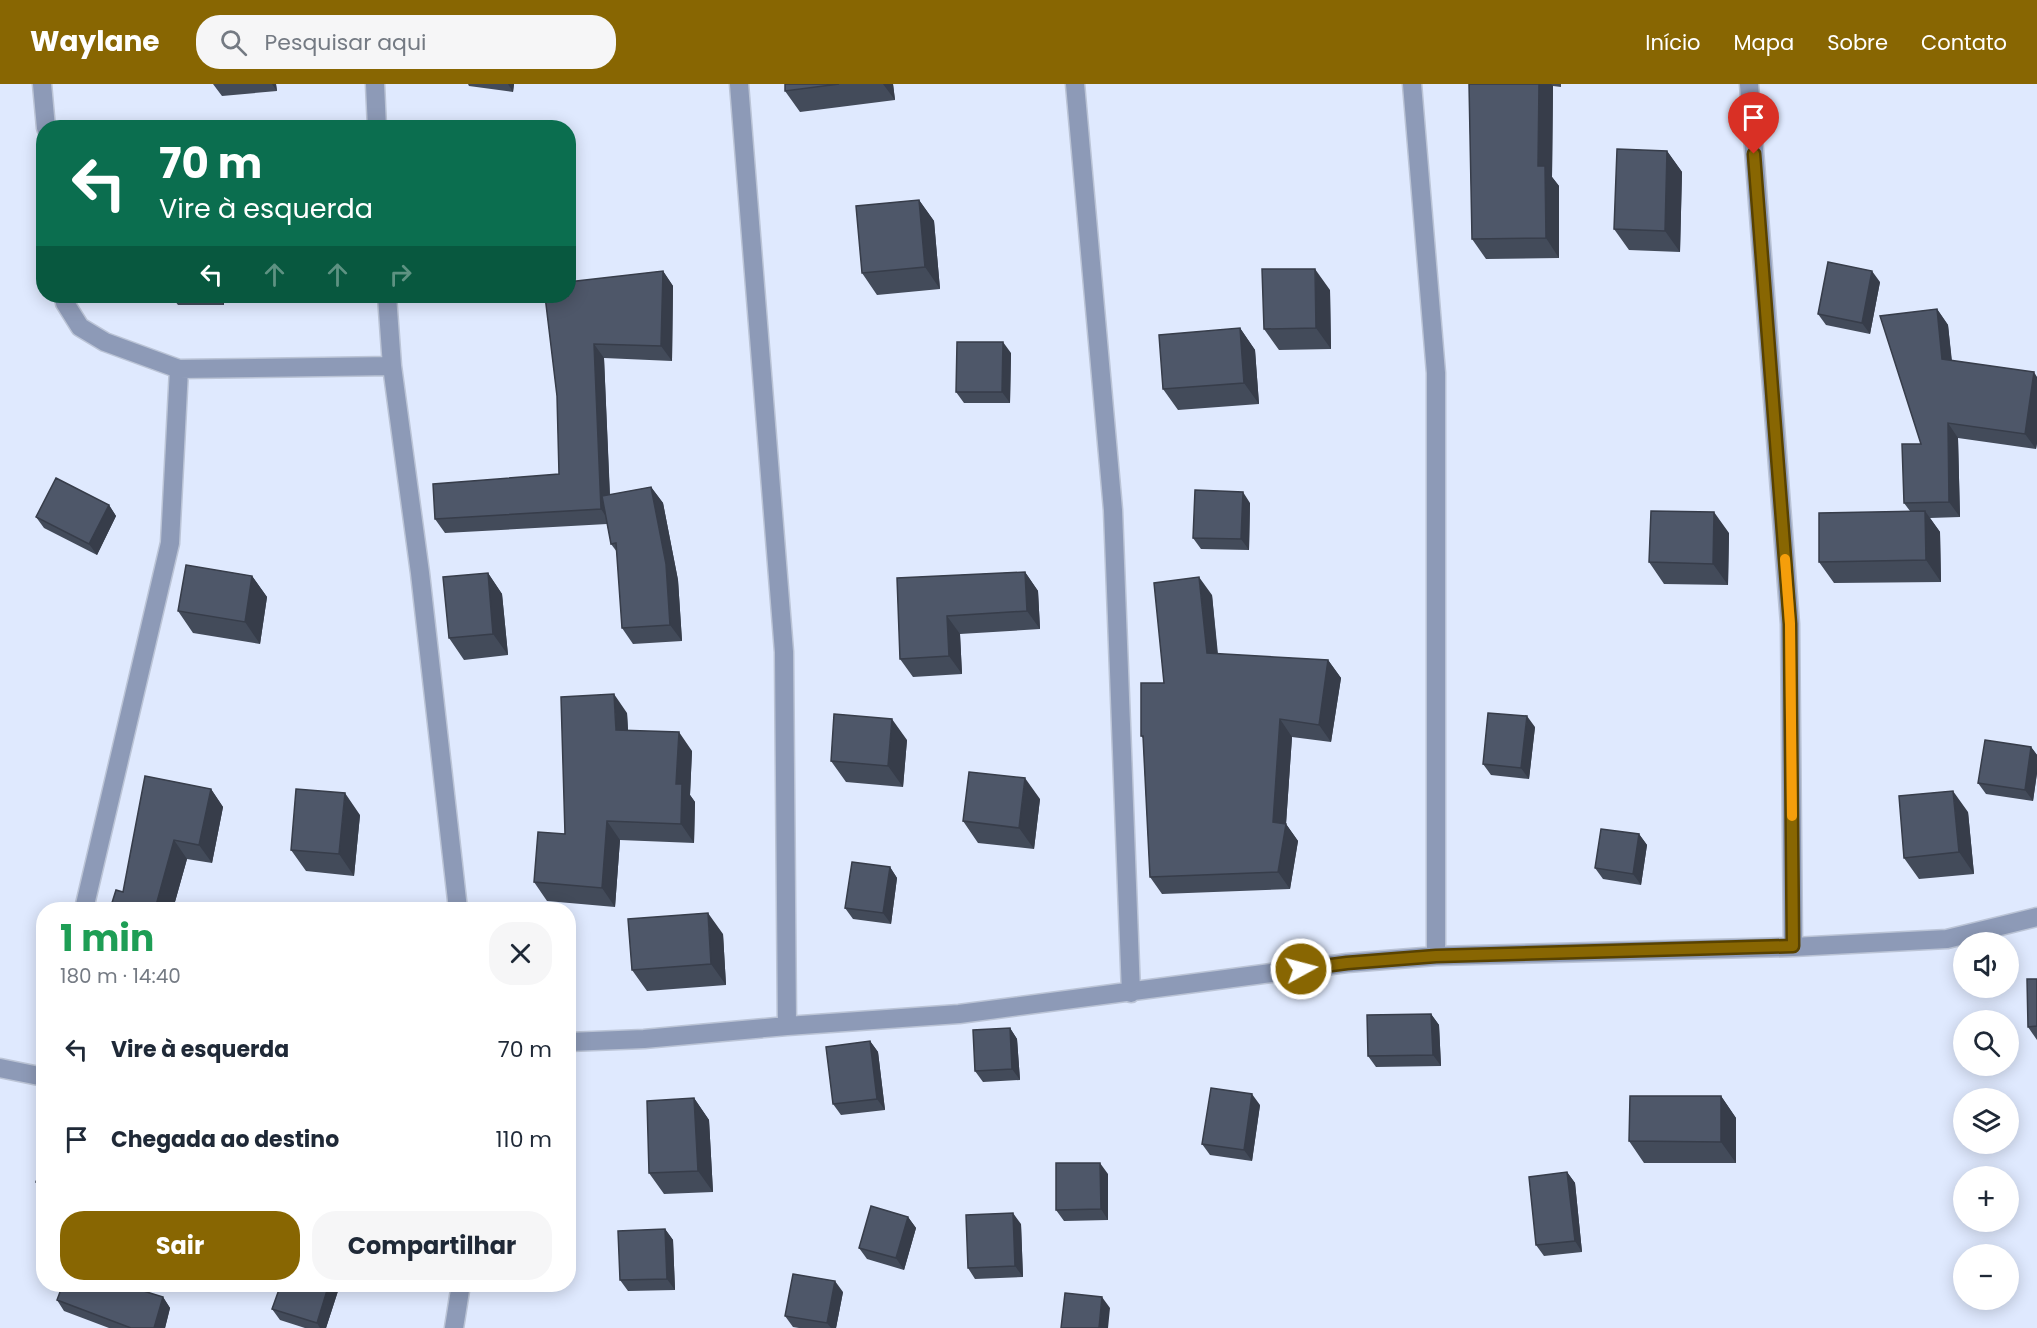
<!DOCTYPE html>
<html lang="pt">
<meta charset="utf-8">
<style>
body{margin:0;font-family:Poppins,sans-serif;background:#f6f6f7;color:#1f2937;height:100vh;display:flex;flex-direction:column;font-size:22px;white-space:nowrap}
*{box-sizing:border-box;margin:0}
p{font-size:20px;color:#747a83}
.icon{flex:none;width:33px;height:33px;fill:none;stroke:currentColor;stroke-width:2;stroke-linecap:round;stroke-linejoin:round}
.map{position:relative;flex:1;overflow:hidden}
.side{position:absolute;left:36px;top:818px;width:540px;height:390px;display:flex;flex-direction:column;background:#fff;border-radius:24px;box-shadow:0 3px 15px #0003}
.side>*{flex:none}
.banner{position:absolute;left:36px;top:36px;width:540px;height:183px;border-radius:24px;box-shadow:0 3px 15px #0003;background:#0b6e4f;color:#fff;overflow:hidden}
.fabs{position:absolute;left:1953px;top:848px;display:grid;gap:12px}
.fabs a{display:grid;place-items:center;width:66px;height:66px;border-radius:50%;background:#fff;box-shadow:0 3px 15px #0003;font-size:30px}
.pin{position:absolute;display:grid;place-items:center;width:51px;height:51px;color:#fff;margin:-62px -26px;border-radius:50% 50% 50% 0;rotate:-45deg;box-shadow:0 0 6px #0007}
.pin .icon{rotate:45deg}
.me{position:absolute;width:66px;margin:-33px;rotate:83deg;stroke-linejoin:round;filter:drop-shadow(0 0 4px #0008)}
.turn{display:flex;align-items:center;gap:21px;height:126px;padding:0 24px;font-size:27px}
.turn .icon{width:78px;height:78px;stroke-width:2.5}
.turn b{display:block;font-size:42px;line-height:51px}
.lanes{display:flex;align-items:center;height:57px;padding:0 24px;background:#0003;justify-content:center;gap:30px;direction:ltr}
.lanes .off{opacity:.35}
.round{display:grid;place-items:center;flex:none;width:63px;height:63px;border-radius:24px;background:#f6f6f7}
.head{display:flex;align-items:center;justify-content:space-between;height:102px;padding:0 24px}
h1{font-size:36px;font-weight:700;line-height:45px;color:#1e9e55}
.primary-button{display:flex;gap:12px;margin-top:auto;padding:12px 24px}
.primary-button a{flex:1;height:69px;border-radius:24px;background:#886602;color:#fff;font-size:24px;font-weight:700;line-height:69px;text-align:center}
.primary-button a+a{background:#f6f6f7;color:#1f2937}
ul{padding:0;list-style:none}
li{display:flex;align-items:center;gap:18px;height:90px;padding:0 24px}
li div{flex:1}
li b{display:block;font-size:22px}
li em{font-style:normal}
header{display:flex;align-items:center;gap:36px;box-sizing:border-box;height:84px;padding:0 30px;background:#886602;color:#fff}
header strong{font-size:28px}
nav{display:flex;gap:33px;margin-inline-start:auto;font-size:21px}
.search{width:420px;height:54px;background:#f6f6f7;display:flex;align-items:center;gap:15px;box-sizing:border-box;padding:0 21px;border-radius:24px;color:#747a83;font-size:22px}
.map>svg:first-child{display:block}
</style>
<header>
<strong>Waylane</strong>
<div class="search"><svg class="icon" aria-label="search" viewBox="0 0 24 24"><circle cx="10" cy="10" r="6"/><path d="M15 15l6 6"/></svg>Pesquisar aqui</div>
<nav><a>Início</a><a>Mapa</a><a>Sobre</a><a>Contato</a></nav>
</header>
<div class="map">
<svg width="2037" height="1244" viewBox="0 0 2037 1244">
<rect width="100%" height="100%" fill="#dfe9fe"/>
<g fill="none" stroke-linecap="round" stroke-linejoin="round">
<defs>
<path id="minor" d="M 42,0 L 46,44
M 375,0 L 377,44
M 739,0 L 784,568 L 787,942
M 1075,0 L 1113,426 L 1131,909
M 1412,0 L 1436,289 L 1436,872
M 1749,0 L 1790,540 L 1793,863
M 64,212 L 65,219 L 80,243 L 105,258 L 179,285 L 392,282
M 387,212 L 392,282 L 420,489 L 458,825
M 84,825 L 170,459 L 179,285
M 568,958 L 644,955 L 787,942 L 959,930 L 1347,879 L 1436,872 L 1793,863 L 1947,855 L 2037,833
M 0,984 L 44,993
M 454,1244 L 461,1200"/>
</defs>
<use href="#minor" stroke="#bbc4d6" stroke-width="21"/>
<use href="#minor" stroke="#8d9ab7" stroke-width="18"/>
</g>
<path fill="#434b5a" d="M 213,0 L 276,0 L 277,7 L 222,12 Z
M 468,0 L 514,0 L 513,8 L 469,2 Z
M 785,0 L 893,0 L 895,16 L 800,28 L 785,7 Z
M 1469,0 L 1561,0 L 1561,3 L 1553,2 L 1552,93 L 1559,102 L 1559,174 L 1486,175 L 1472,155 Z
M 1667,67 L 1682,88 L 1680,168 L 1629,166 L 1614,145 Z
M 919,116 L 934,137 L 940,205 L 877,211 L 862,189 Z
M 663,187 L 673,202 L 672,277 L 604,274 L 610,411 L 651,403 L 663,419 L 678,496 L 682,557 L 633,560 L 622,544 L 617,468 L 611,460 L 607,440 L 445,449 L 435,435 L 559,390 L 557,312 L 545,212 Z
M 1880,198 L 1870,250 L 1826,241 L 1818,230 Z
M 1330,206 L 1331,265 L 1279,266 L 1264,245 Z
M 171,212 L 224,212 L 224,221 L 178,221 Z
M 1937,225 L 1948,241 L 1952,277 L 2037,293 L 2037,359 L 2036,365 L 1958,354 L 1960,433 L 1930,434 L 1940,448 L 1941,498 L 1834,499 L 1819,478 L 1910,427 L 1904,419 L 1921,360 Z
M 1240,244 L 1255,266 L 1259,320 L 1178,326 L 1163,305 Z
M 1011,269 L 1010,319 L 964,319 L 956,308 Z
M 1250,419 L 1249,466 L 1201,465 L 1193,454 Z
M 109,421 L 116,432 L 97,471 L 44,444 L 36,433 Z
M 1729,449 L 1728,501 L 1664,500 L 1649,478 Z
M 1025,488 L 1038,507 L 1040,545 L 960,550 L 962,590 L 913,593 L 900,575 L 897,494 Z
M 488,489 L 502,510 L 508,571 L 464,576 L 449,554 Z
M 252,492 L 267,513 L 260,560 L 193,549 L 178,527 Z
M 1212,511 L 1218,570 L 1328,576 L 1341,594 L 1331,658 L 1292,653 L 1286,740 L 1298,757 L 1290,805 L 1162,810 L 1150,793 L 1143,654 L 1141,652 L 1164,599 Z
M 627,629 L 628,646 L 692,667 L 690,711 L 695,718 L 694,759 L 620,756 L 615,823 L 547,817 L 534,798 L 565,750 Z
M 1535,643 L 1529,695 L 1491,691 L 1483,680 Z
M 907,656 L 903,703 L 846,698 L 831,677 Z
M 2031,663 L 2037,671 L 2037,689 L 2033,717 L 1986,710 L 1978,699 Z
M 211,705 L 223,723 L 212,779 L 187,775 L 173,825 L 110,825 L 123,808 Z
M 1040,715 L 1034,765 L 978,759 L 963,737 Z
M 1968,728 L 1974,790 L 1919,795 L 1904,774 Z
M 360,731 L 354,792 L 306,787 L 291,766 Z
M 1639,750 L 1647,761 L 1641,801 L 1603,795 L 1595,784 Z
M 890,783 L 897,794 L 891,840 L 853,835 L 845,824 Z
M 723,850 L 726,901 L 647,907 L 632,886 Z
M 2037,895 L 2037,956 L 2028,943 Z
M 1431,930 L 1439,941 L 1441,982 L 1376,983 L 1368,972 Z
M 1010,944 L 1017,955 L 1020,996 L 983,998 L 975,987 Z
M 870,957 L 878,968 L 885,1026 L 841,1031 L 833,1020 Z
M 1721,1012 L 1736,1034 L 1736,1079 L 1644,1079 L 1629,1057 Z
M 694,1014 L 709,1036 L 713,1108 L 664,1110 L 649,1089 Z
M 1260,1021 L 1252,1077 L 1210,1071 L 1202,1060 Z
M 44,1077 L 44,1108 L 36,1098 Z
M 1567,1088 L 1575,1099 L 1582,1168 L 1544,1172 L 1536,1161 Z
M 1108,1090 L 1108,1136 L 1064,1137 L 1056,1126 Z
M 908,1133 L 916,1144 L 904,1186 L 867,1175 L 859,1164 Z
M 1021,1140 L 1023,1193 L 975,1195 L 968,1184 Z
M 665,1145 L 673,1156 L 675,1206 L 628,1207 L 620,1196 Z
M 338,1207 L 326,1244 L 305,1244 L 280,1236 L 272,1225 Z
M 843,1208 L 836,1244 L 799,1244 L 793,1243 L 785,1232 Z
M 163,1213 L 170,1224 L 165,1244 L 109,1244 L 64,1227 L 57,1216 Z"/>
<path fill="#373d4a" d="M 272,0 L 276,0 L 277,7 Z
M 508,0 L 514,0 L 513,8 Z
M 883,0 L 893,0 L 895,16 Z
M 1539,0 L 1551,0 L 1553,2 L 1552,93 L 1559,102 L 1559,174 L 1546,154 L 1538,82 Z
M 1667,67 L 1682,88 L 1680,168 L 1665,147 Z
M 919,116 L 934,137 L 940,205 L 925,183 Z
M 1315,185 L 1330,206 L 1331,265 L 1316,244 Z
M 663,187 L 673,202 L 672,277 L 661,262 Z
M 1872,187 L 1880,198 L 1870,250 L 1862,239 Z
M 217,212 L 224,212 L 224,221 Z
M 1937,225 L 1948,241 L 1953,291 L 1942,275 Z
M 1240,244 L 1255,266 L 1259,320 L 1244,299 Z
M 1003,258 L 1011,269 L 1010,319 L 1002,308 Z
M 594,260 L 604,274 L 611,440 L 601,425 Z
M 2034,288 L 2037,293 L 2037,359 L 2036,365 L 2025,350 Z
M 1948,339 L 1958,354 L 1960,433 L 1949,418 Z
M 651,403 L 663,419 L 678,496 L 682,557 L 670,541 Z
M 1243,408 L 1250,419 L 1249,466 L 1241,455 Z
M 109,421 L 116,432 L 97,471 L 89,460 Z
M 1925,427 L 1940,448 L 1941,498 L 1926,476 Z
M 1714,428 L 1729,449 L 1728,501 L 1713,480 Z
M 1025,488 L 1038,507 L 1040,545 L 1027,527 Z
M 488,489 L 502,510 L 508,571 L 493,550 Z
M 252,492 L 267,513 L 260,560 L 245,538 Z
M 1199,493 L 1212,511 L 1219,587 L 1207,569 Z
M 947,532 L 960,550 L 962,590 L 949,572 Z
M 1328,576 L 1341,594 L 1331,658 L 1319,641 Z
M 614,610 L 627,629 L 629,664 L 616,646 Z
M 1527,632 L 1535,643 L 1529,695 L 1521,684 Z
M 892,635 L 907,656 L 903,703 L 888,682 Z
M 1280,635 L 1292,653 L 1286,740 L 1298,757 L 1290,805 L 1278,788 L 1273,738 Z
M 679,648 L 692,667 L 690,711 L 695,718 L 694,759 L 681,740 L 676,700 Z
M 2031,663 L 2037,671 L 2037,689 L 2033,717 L 2025,706 Z
M 1025,694 L 1040,715 L 1034,765 L 1019,744 Z
M 211,705 L 223,723 L 212,779 L 199,761 Z
M 1953,707 L 1968,728 L 1974,790 L 1959,768 Z
M 345,709 L 360,731 L 354,792 L 339,770 Z
M 607,737 L 620,756 L 615,823 L 602,804 Z
M 1639,750 L 1647,761 L 1641,801 L 1633,790 Z
M 174,756 L 187,775 L 173,825 L 155,825 Z
M 890,783 L 897,794 L 891,840 L 883,829 Z
M 708,829 L 723,850 L 726,901 L 711,880 Z
M 1431,930 L 1439,941 L 1441,982 L 1433,971 Z
M 1010,944 L 1017,955 L 1020,996 L 1012,985 Z
M 870,957 L 878,968 L 885,1026 L 877,1015 Z
M 1252,1010 L 1260,1021 L 1252,1077 L 1244,1066 Z
M 1721,1012 L 1736,1034 L 1736,1079 L 1721,1058 Z
M 694,1014 L 709,1036 L 713,1108 L 698,1087 Z
M 1100,1079 L 1108,1090 L 1108,1136 L 1101,1125 Z
M 1567,1088 L 1575,1099 L 1582,1168 L 1575,1157 Z
M 1013,1129 L 1021,1140 L 1023,1193 L 1015,1182 Z
M 908,1133 L 916,1144 L 904,1186 L 896,1174 Z
M 665,1145 L 673,1156 L 675,1206 L 667,1195 Z
M 835,1197 L 843,1208 L 836,1244 L 831,1244 L 827,1239 Z
M 329,1200 L 334,1200 L 338,1207 L 326,1244 L 320,1244 L 317,1239 Z
M 163,1213 L 170,1224 L 165,1244 L 154,1244 Z
M 1102,1213 L 1110,1224 L 1108,1244 L 1099,1244 Z"/>
<path fill="#4e5769" stroke="#373d4a" stroke-width="1.5" d="M 785,0 L 839,0 L 785,7 Z
M 1469,0 L 1539,0 L 1538,82 L 1545,82 L 1546,154 L 1472,155 Z
M 1617,65 L 1667,67 L 1665,147 L 1614,145 Z
M 919,116 L 925,183 L 862,189 L 856,122 Z
M 1828,178 L 1872,187 L 1862,239 L 1818,230 Z
M 1262,185 L 1315,185 L 1316,244 L 1264,245 Z
M 663,187 L 661,262 L 594,260 L 601,425 L 435,435 L 433,400 L 559,390 L 557,312 L 545,212 L 568,212 L 568,198 Z
M 1937,225 L 1942,275 L 2034,288 L 2025,350 L 1948,339 L 1949,418 L 1904,419 L 1902,360 L 1921,360 L 1880,232 Z
M 1240,244 L 1244,299 L 1163,305 L 1159,251 Z
M 957,258 L 1003,258 L 1002,308 L 956,308 Z
M 56,394 L 109,421 L 89,460 L 36,433 Z
M 651,403 L 666,480 L 670,541 L 622,544 L 616,459 L 611,460 L 602,412 Z
M 1195,406 L 1243,408 L 1241,455 L 1193,454 Z
M 1651,427 L 1714,428 L 1713,480 L 1649,478 Z
M 1925,427 L 1926,476 L 1819,478 L 1819,429 Z
M 186,481 L 252,492 L 245,538 L 178,527 Z
M 1025,488 L 1027,527 L 947,532 L 949,572 L 900,575 L 897,494 Z
M 488,489 L 493,550 L 449,554 L 443,493 Z
M 1199,493 L 1207,569 L 1328,576 L 1319,641 L 1280,635 L 1273,738 L 1286,740 L 1278,788 L 1150,793 L 1143,652 L 1141,652 L 1141,599 L 1164,599 L 1154,499 Z
M 614,610 L 616,646 L 679,648 L 676,700 L 682,700 L 681,740 L 607,737 L 602,804 L 534,798 L 538,748 L 565,750 L 561,613 Z
M 1488,629 L 1527,632 L 1521,684 L 1483,680 Z
M 834,630 L 892,635 L 888,682 L 831,677 Z
M 1985,656 L 2031,663 L 2025,706 L 1978,699 Z
M 969,688 L 1025,694 L 1019,744 L 963,737 Z
M 145,692 L 211,705 L 199,761 L 174,756 L 155,825 L 110,825 L 116,806 L 123,808 Z
M 296,705 L 345,709 L 339,770 L 291,766 Z
M 1953,707 L 1959,768 L 1904,774 L 1899,712 Z
M 1601,745 L 1639,750 L 1633,790 L 1595,784 Z
M 852,778 L 890,783 L 883,829 L 845,824 Z
M 708,829 L 711,880 L 632,886 L 628,835 Z
M 2027,895 L 2037,895 L 2037,942 L 2028,943 Z
M 1431,930 L 1433,971 L 1368,972 L 1367,931 Z
M 1010,944 L 1012,985 L 975,987 L 973,946 Z
M 870,957 L 877,1015 L 833,1020 L 826,963 Z
M 1211,1004 L 1252,1010 L 1244,1066 L 1202,1060 Z
M 1630,1012 L 1721,1012 L 1721,1058 L 1629,1057 Z
M 694,1014 L 698,1087 L 649,1089 L 647,1017 Z
M 44,1077 L 44,1100 L 36,1098 Z
M 1056,1079 L 1100,1079 L 1101,1125 L 1056,1126 Z
M 1567,1088 L 1575,1157 L 1536,1161 L 1529,1093 Z
M 871,1122 L 908,1133 L 896,1174 L 859,1164 Z
M 1013,1129 L 1015,1182 L 968,1184 L 966,1131 Z
M 665,1145 L 667,1195 L 620,1196 L 618,1147 Z
M 793,1190 L 835,1197 L 827,1239 L 785,1232 Z
M 63,1200 L 121,1200 L 163,1213 L 154,1244 L 131,1244 L 57,1216 Z
M 281,1200 L 329,1200 L 317,1239 L 272,1225 Z
M 1065,1209 L 1102,1213 L 1099,1244 L 1061,1244 Z"/>
<g fill="none" stroke-linecap="round" stroke-linejoin="round">
<defs>
<path id="route" d="M 1301,885 L 1347,879 L 1436,872 L 1793,862 L 1790,540 L 1754,70"/>
</defs>
<use href="#route" stroke="#584201" stroke-width="15"/>
<use href="#route" stroke="#886602" stroke-width="10"/>
<path stroke="#f59e0b" stroke-width="10" d="M 1785,475 L 1790,540 L 1792,732"/>
</g>
</svg>
<div class="fabs">
<a><svg class="icon" aria-label="sound" viewBox="0 0 24 24"><path d="M4 9h4l5-4v14l-5-4H4zM17 9q2 3 0 6"/></svg></a>
<a><svg class="icon" aria-label="search" viewBox="0 0 24 24"><circle cx="10" cy="10" r="6"/><path d="M15 15l6 6"/></svg></a>
<a><svg class="icon" aria-label="layers" viewBox="0 0 24 24"><path d="M12 4l9 5-9 5-9-5zM3 14l9 5 9-5"/></svg></a>
<a>+</a>
<a>−</a>
</div>
<div class="pin" style="left:1754px;top:70px;background:#d93025"><svg class="icon" aria-label="arrive" viewBox="0 0 24 24"><path d="M6 21V4h12l-3 4 3 4H6"/></svg></div>
<svg class="me" style="left:1301px;top:885px" viewBox="-20 -20 40 40"><circle r="17" fill="#886602" stroke="#fff" stroke-width="3"/><path d="M0-11L8 9 0 5-8 9z" fill="#fff"/></svg>
<div class="banner">
<div class="turn"><svg class="icon" aria-label="left" viewBox="0 0 24 24"><path d="M17 20v-9H6M10 6l-5 5 5 5"/></svg><div><b>70 m</b>Vire à esquerda</div></div>
<div class="lanes"><svg class="icon" aria-label="left" viewBox="0 0 24 24"><path d="M17 20v-9H6M10 6l-5 5 5 5"/></svg><svg class="icon off" aria-label="ahead" viewBox="0 0 24 24"><path d="M12 20V5M6 11l6-6 6 6"/></svg><svg class="icon off" aria-label="ahead" viewBox="0 0 24 24"><path d="M12 20V5M6 11l6-6 6 6"/></svg><svg class="icon off" aria-label="right" viewBox="0 0 24 24"><path d="M7 20v-9h11M14 6l5 5-5 5"/></svg></div>
</div>
<section class="side">
<div class="head"><div><h1>1 min</h1><p>180 m · 14:40</p></div><a class="round"><svg class="icon" aria-label="close" viewBox="0 0 24 24"><path d="M6 6l12 12M18 6L6 18"/></svg></a></div>
<ul>
<li><svg class="icon" aria-label="left" viewBox="0 0 24 24"><path d="M17 20v-9H6M10 6l-5 5 5 5"/></svg><div><b>Vire à esquerda</b></div><em>70 m</em></li>
<li><svg class="icon" aria-label="arrive" viewBox="0 0 24 24"><path d="M6 21V4h12l-3 4 3 4H6"/></svg><div><b>Chegada ao destino</b></div><em>110 m</em></li>
</ul>
<div class="primary-button"><a>Sair</a><a>Compartilhar</a></div>
</section>
</div>
